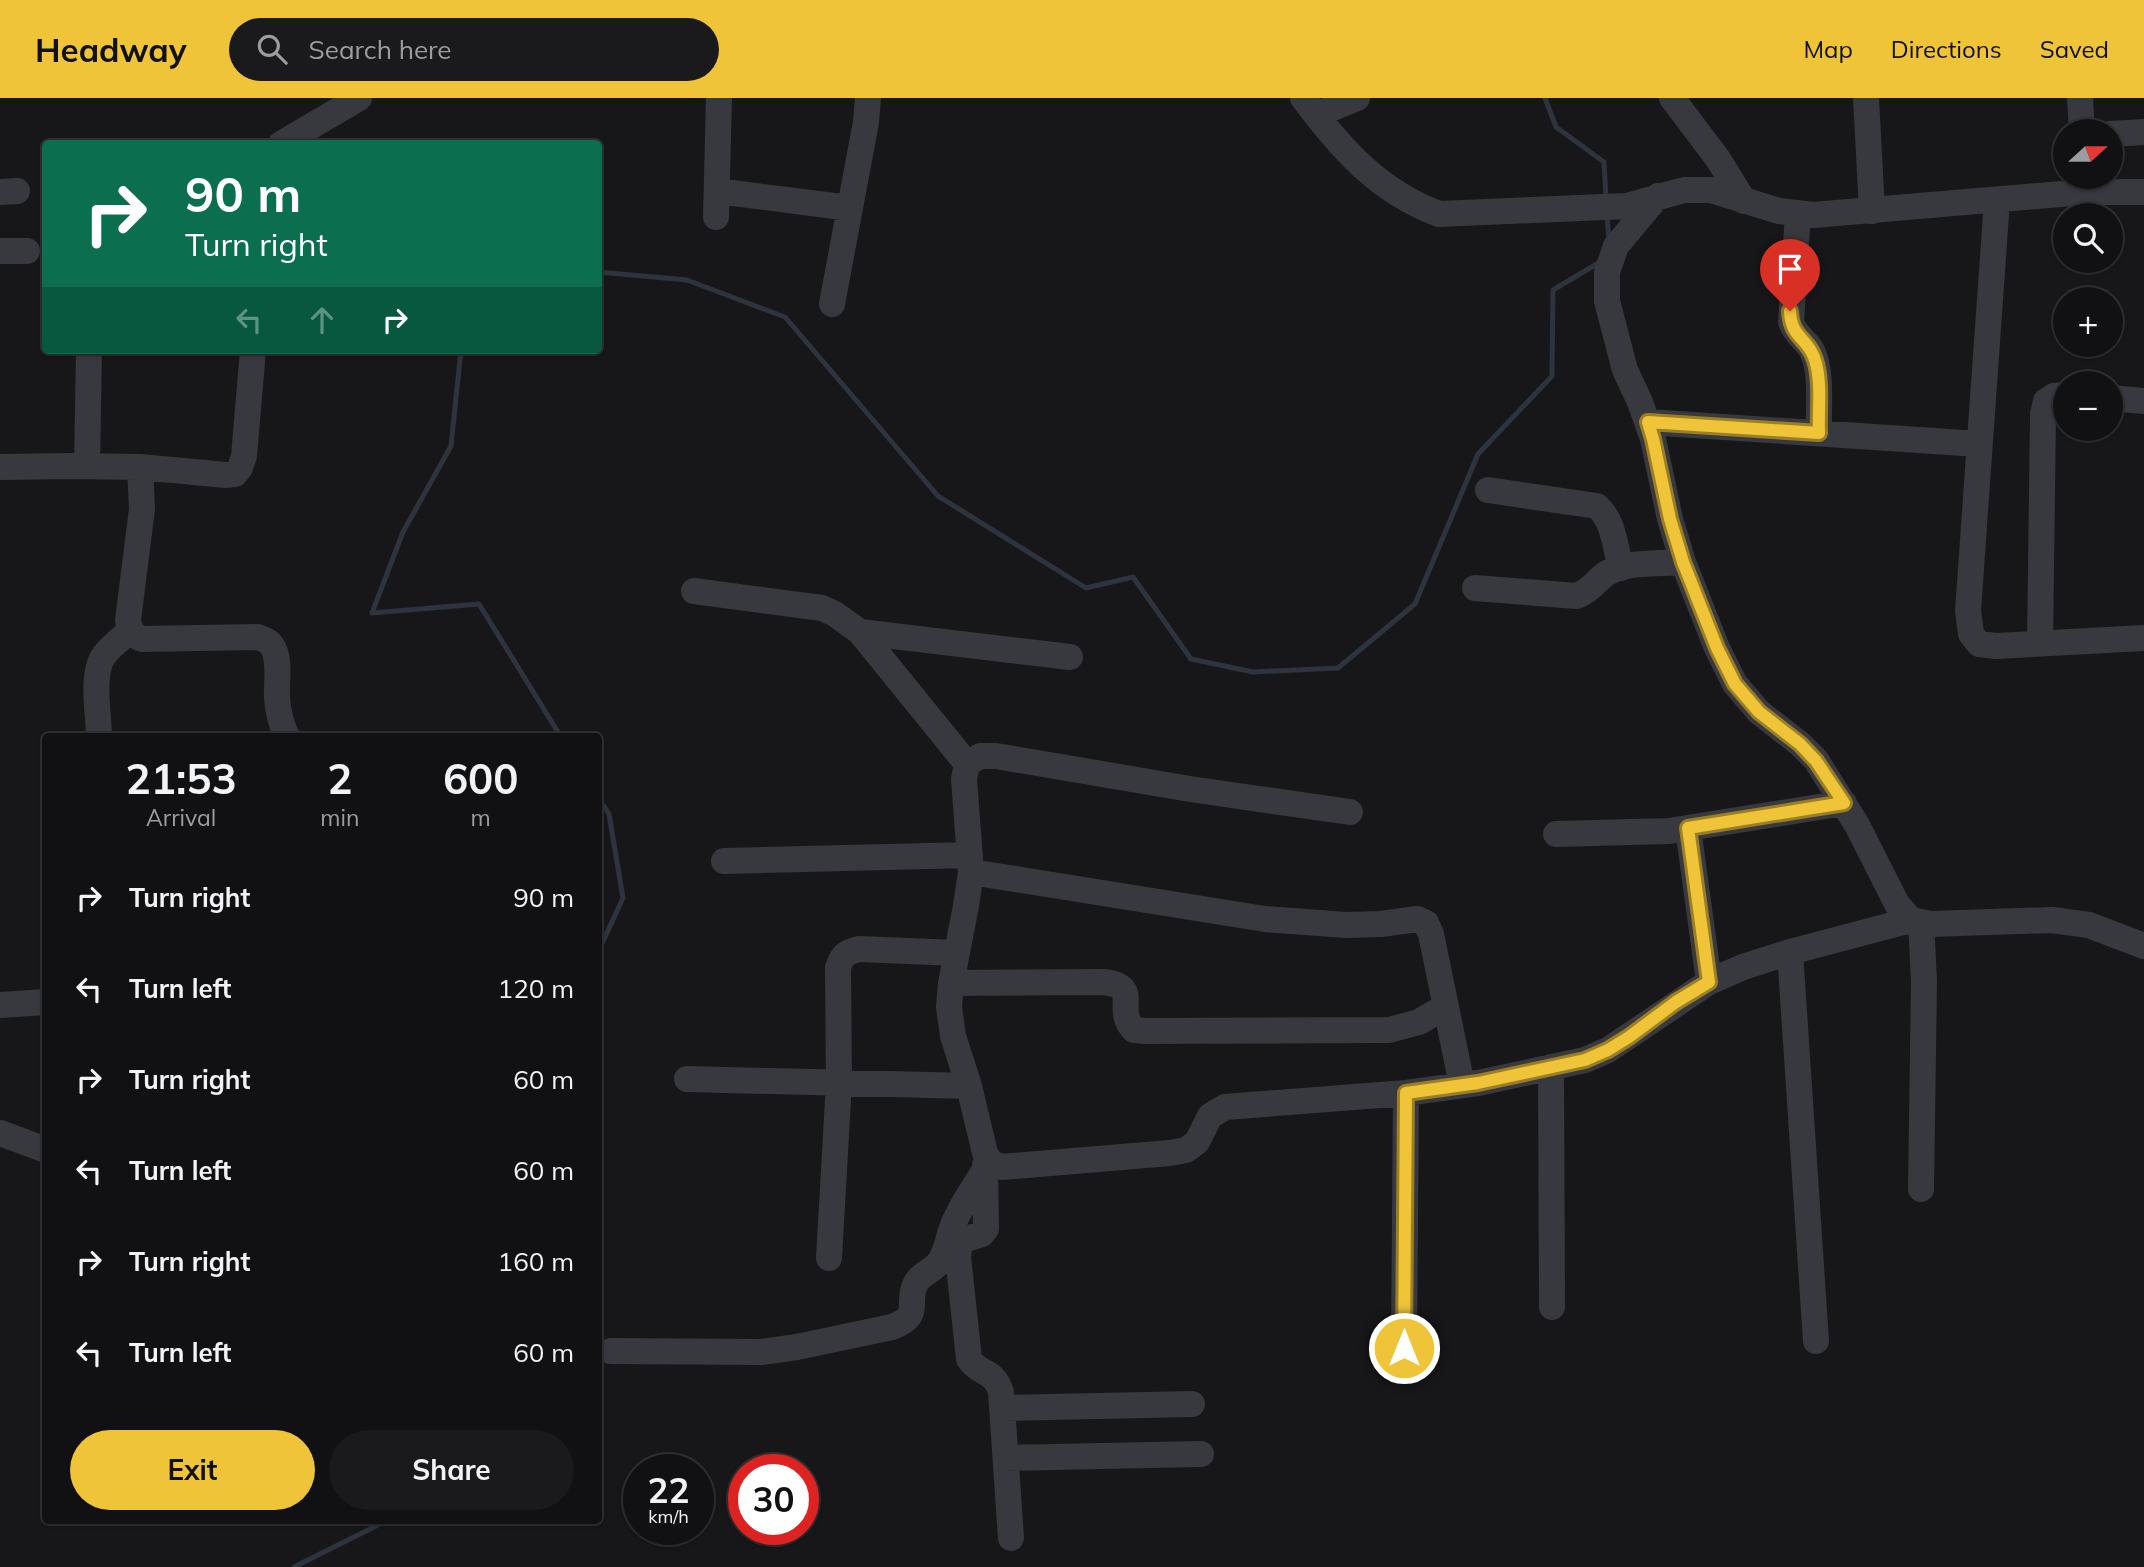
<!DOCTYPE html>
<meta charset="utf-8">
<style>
body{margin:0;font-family:Mulish,sans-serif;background:#1a1a1c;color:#f1f3f6;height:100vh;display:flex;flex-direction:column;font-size:26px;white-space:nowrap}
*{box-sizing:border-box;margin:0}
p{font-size:23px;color:#9c9da0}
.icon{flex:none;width:38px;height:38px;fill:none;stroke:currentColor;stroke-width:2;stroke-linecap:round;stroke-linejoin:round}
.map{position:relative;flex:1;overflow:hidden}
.panel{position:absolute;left:42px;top:635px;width:560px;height:791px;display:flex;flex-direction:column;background:#111113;border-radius:7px;box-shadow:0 2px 5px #0004,0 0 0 2px #303133}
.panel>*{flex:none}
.guide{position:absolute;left:42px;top:42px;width:560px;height:214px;border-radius:7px;box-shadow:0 2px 5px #0004,0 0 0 2px #303133;background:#0b6e4f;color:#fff;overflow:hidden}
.needle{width:46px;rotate:69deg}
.fabs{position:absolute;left:2053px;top:21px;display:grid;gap:14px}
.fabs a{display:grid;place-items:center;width:70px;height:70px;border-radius:50%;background:#111113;box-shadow:0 2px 5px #0004,0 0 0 2px #303133;font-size:35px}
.speed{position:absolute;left:623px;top:1356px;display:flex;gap:14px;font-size:35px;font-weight:700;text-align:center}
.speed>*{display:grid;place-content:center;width:91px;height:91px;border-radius:50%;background:#111113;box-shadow:0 2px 5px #0004,0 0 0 2px #303133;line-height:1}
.speed small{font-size:18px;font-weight:400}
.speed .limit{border:10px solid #d22;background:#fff;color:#111}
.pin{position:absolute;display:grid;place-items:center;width:60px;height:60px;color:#fff;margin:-72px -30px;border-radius:50% 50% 50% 0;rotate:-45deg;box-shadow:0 0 7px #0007}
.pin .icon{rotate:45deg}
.me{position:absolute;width:77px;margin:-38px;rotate:0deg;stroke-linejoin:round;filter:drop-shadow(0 0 5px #0008)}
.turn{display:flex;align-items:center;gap:24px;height:147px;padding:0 28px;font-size:32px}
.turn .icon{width:91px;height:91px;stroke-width:2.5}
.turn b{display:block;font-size:49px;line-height:60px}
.lanes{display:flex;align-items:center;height:66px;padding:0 28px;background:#0003;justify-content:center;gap:35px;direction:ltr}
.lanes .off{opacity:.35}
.eta{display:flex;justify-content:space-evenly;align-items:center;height:119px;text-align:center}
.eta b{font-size:42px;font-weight:700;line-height:49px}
.cta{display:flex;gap:14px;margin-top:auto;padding:14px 28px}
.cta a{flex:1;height:80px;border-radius:42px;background:#efc439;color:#111;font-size:28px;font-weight:700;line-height:80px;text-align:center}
.cta a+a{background:#1a1a1c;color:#f1f3f6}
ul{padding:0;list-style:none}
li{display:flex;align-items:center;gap:21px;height:91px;padding:0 28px}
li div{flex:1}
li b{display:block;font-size:26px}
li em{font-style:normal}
header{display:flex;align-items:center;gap:42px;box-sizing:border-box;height:98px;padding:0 35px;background:#efc439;color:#111}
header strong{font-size:33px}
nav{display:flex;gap:38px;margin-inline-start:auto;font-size:24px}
.search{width:490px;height:63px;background:#1a1a1c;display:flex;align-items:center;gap:18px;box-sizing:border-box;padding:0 24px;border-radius:38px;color:#9c9da0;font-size:26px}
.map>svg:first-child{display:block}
</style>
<header>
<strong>Headway</strong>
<div class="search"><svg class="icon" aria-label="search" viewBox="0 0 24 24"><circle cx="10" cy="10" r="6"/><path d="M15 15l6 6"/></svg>Search here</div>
<nav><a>Map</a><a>Directions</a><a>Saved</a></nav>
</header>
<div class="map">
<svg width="2144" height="1469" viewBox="0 0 2144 1469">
<rect width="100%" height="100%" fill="#171719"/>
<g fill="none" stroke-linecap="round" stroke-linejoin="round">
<path stroke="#2d343d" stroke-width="5" d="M 1545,0 L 1556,29 L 1604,64 L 1606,100
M 1607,117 L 1609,142
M 598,174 L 687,182 L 785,219 L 938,398 L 1086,490 L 1133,479 L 1191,561 L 1253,574 L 1338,570 L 1415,506 L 1478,356 L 1552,278 L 1553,192 L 1600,164
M 461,252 L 451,348 L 403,434 L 372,515 L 479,506 L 561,639
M 598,699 L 609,716 L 623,800 L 598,854
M 294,1469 L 386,1423"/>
<path stroke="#38393e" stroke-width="26" d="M 1303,0 C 1342,52 1378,93 1439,116 L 1627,108 L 1684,92 L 1711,92 L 1779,113 L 1813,117 L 2085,94 L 2144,94
M 1672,0 L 1718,61 L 1744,103
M 1866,0 L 1872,113
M 2080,0 L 2082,33
M 1316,17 L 1357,0
M 2110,36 L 2144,34
M 281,46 L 359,0
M 717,93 L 850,110
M 0,94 L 17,93
M 1658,98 L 1616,148 L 1607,174 L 1607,203 L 1625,272 L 1640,304 L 1653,341 L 1670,421 L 1683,464 L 1717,550 L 1735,586 L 1759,614 L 1800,646 L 1816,662 L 1857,727 L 1897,806 L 1911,822 L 1931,826 L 2052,822 L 2089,827 L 2144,848
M 1997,102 L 1968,513 L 1971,536 L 1979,546 L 1996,548 L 2144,540
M 1798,115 L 1791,224 C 1795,236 1804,241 1811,251 C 1823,271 1818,312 1819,335
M 716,119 L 719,0
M 0,153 L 27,153
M 832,206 L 866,24 L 868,0
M 2110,300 L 2144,303
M 1648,324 L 1979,346
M 87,368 L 89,252
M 0,369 L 72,368 L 140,369 L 226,377 L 235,376 L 240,370 L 244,358 L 253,252
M 140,369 L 142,411 L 128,522 C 130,532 132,537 142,541 L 258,539 C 263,541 269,543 272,548 C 281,561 276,585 277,600 C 278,614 281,626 287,639
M 1488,392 L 1597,408 C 1614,423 1615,449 1621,470
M 1475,490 L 1577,498 C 1594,491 1596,481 1609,474 C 1630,463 1661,466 1683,464
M 694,493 L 822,510 L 835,516 L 860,534 L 967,666
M 860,534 L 1070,559
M 2040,546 L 2043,316 L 2046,303 L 2054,298 L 2065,297
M 99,639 C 99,616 90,574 105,556 C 112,547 122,540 130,533
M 1350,714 L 1190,691 L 996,658 L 980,658 L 967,666 L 964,681 L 971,774 L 966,808 L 951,885 L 949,909 L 953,938 L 969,988 L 985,1055 L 991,1065 L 1002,1069 L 1170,1055 L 1186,1052 L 1197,1044 L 1210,1018 L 1225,1009 L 1406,995 L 1478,985 L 1585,962 L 1608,952 L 1709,884 L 1743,869 L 1790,854 L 1911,822
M 1688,730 L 1709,884
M 1556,736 L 1669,733 L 1844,705
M 724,763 L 970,757
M 971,774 L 1265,821 L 1346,827 L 1381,826 L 1417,821 L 1426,825 L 1431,836 L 1462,987
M 1921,824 L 1924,883 L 1921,1091
M 1790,854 L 1816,1243
M 951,885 L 1104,884 C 1143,889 1113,910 1134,932 L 1146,933 L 1389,932 L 1419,924 L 1446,908
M 0,907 L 46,904
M 1551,969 L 1552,1209
M 687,981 L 969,988
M 0,1035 L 46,1052
M 985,1067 L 986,1131 L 982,1136 L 960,1143 L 958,1159 L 969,1261 C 980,1278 993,1270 1001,1294 L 1011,1440
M 829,1160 L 839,984 L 838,870 C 842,857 846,854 859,851 L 957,855
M 1404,1250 L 1406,995
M 611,1253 L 761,1254 L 797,1249 L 892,1229 C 924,1217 905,1205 916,1185 C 921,1175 934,1173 940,1163 C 947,1153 948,1139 953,1127 C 961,1107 974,1089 986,1070
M 1002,1310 L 1192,1306
M 1006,1360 L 1201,1356"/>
</g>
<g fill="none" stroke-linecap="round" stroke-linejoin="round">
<defs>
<path id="route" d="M 1404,1250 L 1406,995 L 1478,985 L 1585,962 L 1608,952 L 1629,939 L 1676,904 L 1709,884 L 1688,730 L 1844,705 L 1816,663 L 1800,646 L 1759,614 L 1735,586 L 1717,550 L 1683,464 L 1670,421 L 1653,341 L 1648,324 L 1819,335 C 1818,312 1822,284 1815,262 C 1808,239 1791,241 1790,213"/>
</defs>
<use href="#route" stroke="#9b7f25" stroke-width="18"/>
<use href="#route" stroke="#efc439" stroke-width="12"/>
</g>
</svg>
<div class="fabs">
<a><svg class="needle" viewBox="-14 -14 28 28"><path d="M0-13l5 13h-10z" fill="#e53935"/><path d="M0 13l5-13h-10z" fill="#9c9da0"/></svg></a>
<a><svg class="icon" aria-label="search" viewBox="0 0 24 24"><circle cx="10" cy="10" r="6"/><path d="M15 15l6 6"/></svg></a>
<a>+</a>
<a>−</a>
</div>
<div class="speed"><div>22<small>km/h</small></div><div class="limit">30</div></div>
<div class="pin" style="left:1790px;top:213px;background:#d93025"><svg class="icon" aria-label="arrive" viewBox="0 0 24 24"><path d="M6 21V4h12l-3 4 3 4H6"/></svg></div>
<svg class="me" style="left:1404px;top:1250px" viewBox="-20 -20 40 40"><circle r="17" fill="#efc439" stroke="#fff" stroke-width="3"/><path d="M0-11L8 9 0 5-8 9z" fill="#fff"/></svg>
<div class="guide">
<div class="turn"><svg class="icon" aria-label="right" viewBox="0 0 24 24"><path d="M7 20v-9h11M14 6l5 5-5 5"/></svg><div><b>90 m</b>Turn right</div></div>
<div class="lanes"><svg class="icon off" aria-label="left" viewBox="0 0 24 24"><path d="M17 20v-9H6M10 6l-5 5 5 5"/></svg><svg class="icon off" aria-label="ahead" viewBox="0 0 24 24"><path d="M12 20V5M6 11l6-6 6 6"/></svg><svg class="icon" aria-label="right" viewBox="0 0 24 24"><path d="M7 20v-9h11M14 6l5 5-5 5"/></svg></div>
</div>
<section class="panel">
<div class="eta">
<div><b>21:53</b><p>Arrival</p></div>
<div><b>2</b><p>min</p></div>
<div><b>600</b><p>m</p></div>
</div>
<ul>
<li><svg class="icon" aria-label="right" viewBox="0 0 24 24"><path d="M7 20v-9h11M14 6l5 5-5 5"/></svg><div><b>Turn right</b></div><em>90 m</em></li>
<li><svg class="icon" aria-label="left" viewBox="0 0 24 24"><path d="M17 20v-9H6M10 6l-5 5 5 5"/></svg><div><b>Turn left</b></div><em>120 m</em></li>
<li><svg class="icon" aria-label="right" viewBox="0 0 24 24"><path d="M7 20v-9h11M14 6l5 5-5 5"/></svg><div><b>Turn right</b></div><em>60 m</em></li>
<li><svg class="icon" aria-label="left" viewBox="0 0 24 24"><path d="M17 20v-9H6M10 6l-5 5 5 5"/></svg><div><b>Turn left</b></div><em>60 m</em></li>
<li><svg class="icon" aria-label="right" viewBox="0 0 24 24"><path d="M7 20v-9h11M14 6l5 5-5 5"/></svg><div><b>Turn right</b></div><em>160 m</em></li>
<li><svg class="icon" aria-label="left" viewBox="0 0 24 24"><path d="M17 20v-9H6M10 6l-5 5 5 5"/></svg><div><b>Turn left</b></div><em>60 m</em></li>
</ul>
<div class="cta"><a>Exit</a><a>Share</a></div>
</section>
</div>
